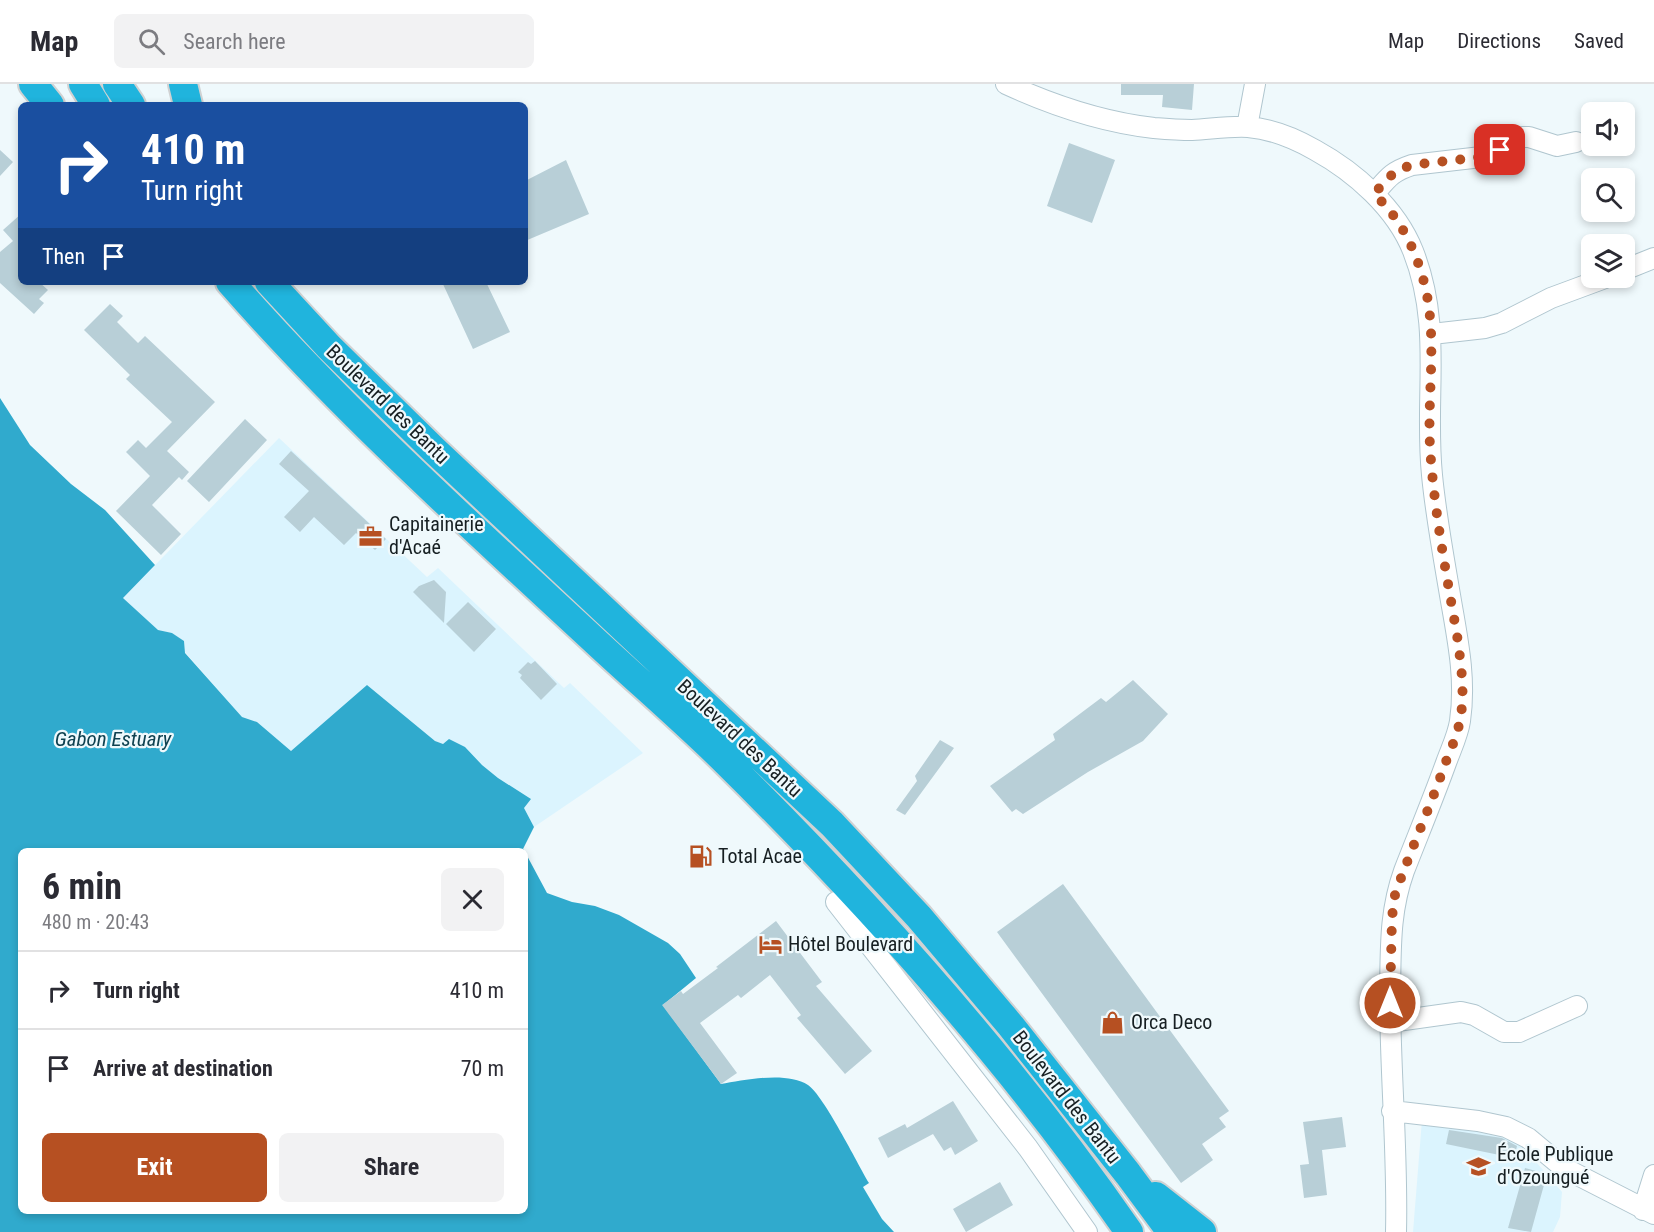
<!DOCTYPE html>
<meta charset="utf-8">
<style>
body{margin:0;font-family:"Roboto Condensed",sans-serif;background:#f2f2f3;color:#2b2b33;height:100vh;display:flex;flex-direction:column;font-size:22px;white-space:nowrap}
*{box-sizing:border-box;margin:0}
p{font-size:20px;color:#7c7c81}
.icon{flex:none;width:33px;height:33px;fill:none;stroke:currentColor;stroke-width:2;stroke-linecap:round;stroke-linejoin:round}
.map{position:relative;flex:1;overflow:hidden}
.sheet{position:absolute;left:18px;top:764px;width:510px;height:366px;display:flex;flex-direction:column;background:#fff;border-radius:9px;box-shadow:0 3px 9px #0003}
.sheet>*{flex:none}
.guide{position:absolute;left:18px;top:18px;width:510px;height:183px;border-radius:9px;box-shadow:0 3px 9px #0003;background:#1a4fa0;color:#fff;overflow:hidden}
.controls{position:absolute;left:1581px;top:18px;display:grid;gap:12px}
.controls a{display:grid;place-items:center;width:54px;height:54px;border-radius:9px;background:#fff;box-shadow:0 3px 9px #0003;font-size:30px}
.pin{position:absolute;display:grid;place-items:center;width:51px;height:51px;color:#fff;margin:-26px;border-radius:12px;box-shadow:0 3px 9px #0006}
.me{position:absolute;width:66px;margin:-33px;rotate:0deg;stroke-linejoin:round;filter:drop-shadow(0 0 4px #0008)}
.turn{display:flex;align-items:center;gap:21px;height:126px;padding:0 24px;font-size:27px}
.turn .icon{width:78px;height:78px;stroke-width:2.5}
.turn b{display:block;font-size:42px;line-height:51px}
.then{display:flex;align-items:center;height:57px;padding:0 24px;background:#0003;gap:12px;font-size:22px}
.round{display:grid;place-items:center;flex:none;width:63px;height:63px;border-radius:9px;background:#f2f2f3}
.headline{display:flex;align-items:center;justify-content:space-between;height:102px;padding:0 24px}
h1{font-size:36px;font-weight:700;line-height:45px}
.primary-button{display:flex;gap:12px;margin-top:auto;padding:12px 24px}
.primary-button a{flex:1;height:69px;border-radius:9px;background:#b65022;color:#fff;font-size:24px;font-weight:700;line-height:69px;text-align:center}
.primary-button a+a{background:#f2f2f3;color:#2b2b33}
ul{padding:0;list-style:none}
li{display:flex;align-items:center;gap:18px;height:78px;padding:0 24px;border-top:2px solid #e1e1e2}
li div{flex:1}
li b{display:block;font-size:22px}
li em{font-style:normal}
header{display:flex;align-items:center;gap:36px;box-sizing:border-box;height:84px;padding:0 30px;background:#fff;border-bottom:2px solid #e1e1e2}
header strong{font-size:28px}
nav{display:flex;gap:33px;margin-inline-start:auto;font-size:21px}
.search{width:420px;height:54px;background:#f2f2f3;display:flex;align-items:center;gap:15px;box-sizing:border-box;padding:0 21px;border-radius:9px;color:#7c7c81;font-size:22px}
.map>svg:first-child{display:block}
</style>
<header>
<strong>Map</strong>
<div class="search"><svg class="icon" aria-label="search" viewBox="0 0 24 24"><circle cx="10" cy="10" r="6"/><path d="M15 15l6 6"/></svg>Search here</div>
<nav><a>Map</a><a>Directions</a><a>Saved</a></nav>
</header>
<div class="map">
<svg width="1654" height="1148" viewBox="0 0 1654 1148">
<rect width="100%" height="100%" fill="#eff9fc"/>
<path fill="#dbf4fe" d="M 279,354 L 427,493 L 438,484 L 564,604 L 570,599 L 643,669 L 534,743 L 524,724 L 530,714 L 498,694 L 482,681 L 435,657 L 367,601 L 291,667 L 257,638 L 242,633 L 185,568 L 184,557 L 172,549 L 158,546 L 123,514 Z
M 1422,1036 L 1518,1057 L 1562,1108 L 1560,1133 L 1553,1148 L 1413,1148 Z"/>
<path fill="#30aacd" d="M 0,314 L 30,361 L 71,400 L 105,426 L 155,481 L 123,514 L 158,546 L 172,549 L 184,557 L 185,569 L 242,633 L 257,638 L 291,667 L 367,601 L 435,657 L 443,660 L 449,655 L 465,663 L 482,681 L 498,694 L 531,715 L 524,724 L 534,743 L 523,765 L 524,766 L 21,766 L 21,1126 L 525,1126 L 525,768 L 547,809 L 572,818 L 595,822 L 619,831 L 668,859 L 680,870 L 696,894 L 663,921 L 721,1000 C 744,996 787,987 808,1001 C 824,1012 857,1079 869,1099 L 863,1103 L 882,1135 L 894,1148 L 0,1148 Z"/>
<path fill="#b8cfd7" d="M 1121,0 L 1194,0 L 1192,26 L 1162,23 L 1163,11 L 1121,11 Z
M 1069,59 L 1115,76 L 1092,139 L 1047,122 Z
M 0,66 L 13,78 L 0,92 Z
M 566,76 L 589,130 L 525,157 L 525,97 Z
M 21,130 L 21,198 L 39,198 L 48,206 L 39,215 L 44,219 L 34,230 L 0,199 L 0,168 L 13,157 L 3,146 Z
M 442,198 L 486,198 L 510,248 L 473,265 Z
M 110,220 L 123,232 L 117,238 L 138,259 L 145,252 L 215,318 L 167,367 L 189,388 L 182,396 L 179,393 L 152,421 L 181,450 L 161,471 L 116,427 L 150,392 L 126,368 L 138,356 L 146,364 L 172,338 L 126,295 L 130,291 L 84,246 Z
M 245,335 L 267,356 L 209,418 L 187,397 Z
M 291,367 L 386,455 L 375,466 L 356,449 L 344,461 L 314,433 L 300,448 L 284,433 L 309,407 L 279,380 Z
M 434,496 L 446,508 L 444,539 L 413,508 L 419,502 Z
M 468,518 L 496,545 L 474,568 L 446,540 Z
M 535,577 L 557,600 L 541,616 L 520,594 L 522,591 L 518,588 L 528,578 L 531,580 Z
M 1133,596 L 1168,630 L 1143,657 L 1088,688 L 1023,730 L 1016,725 L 1012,728 L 990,702 L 1055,656 L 1053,650 L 1101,614 L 1106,618 Z
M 940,656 L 954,664 L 905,731 L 896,726 L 917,697 L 915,692 Z
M 1063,800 L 1229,1027 L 1219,1034 L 1226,1043 L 1202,1060 L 1213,1076 L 1181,1099 L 997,848 Z
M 776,837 L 822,898 L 816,902 L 872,967 L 845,990 L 797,934 L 801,931 L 770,891 L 741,914 L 738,911 L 700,939 L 737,989 L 721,1000 L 662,921 L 681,907 L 683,910 L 718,884 L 716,883 Z
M 953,1017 L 978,1057 L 955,1071 L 951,1063 L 944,1067 L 933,1050 L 888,1074 L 878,1054 L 905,1040 L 907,1044 Z
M 1342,1033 L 1346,1063 L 1322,1066 L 1327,1111 L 1304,1114 L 1300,1081 L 1309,1080 L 1303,1038 Z
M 1449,1046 L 1502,1054 L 1517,1062 L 1514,1074 L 1446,1060 Z
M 1525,1084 L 1547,1090 L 1531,1148 L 1508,1144 Z
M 1000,1098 L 1013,1121 L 966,1148 L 953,1125 Z"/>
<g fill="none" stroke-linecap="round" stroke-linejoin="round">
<defs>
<path id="minor" d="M 1006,0 C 1054,22 1101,38 1154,44 C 1166,45 1180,46 1192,46 C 1211,45 1229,42 1248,43 C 1272,45 1294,54 1315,66 C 1355,88 1396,124 1413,167 C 1443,243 1424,312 1432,391 C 1436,433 1444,475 1451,517 C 1458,557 1466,596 1460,637 C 1458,651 1451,665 1446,679 C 1433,715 1418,751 1404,787 C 1389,829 1391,866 1390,909 C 1390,989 1398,1069 1396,1148
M 1247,43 L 1255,0
M 1374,110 C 1388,94 1391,88 1412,81 L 1490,72 L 1522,53 L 1529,53 L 1557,62 L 1576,58
M 1624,186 L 1654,174
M 1432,250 L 1485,244 L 1502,239 L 1551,214 L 1605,194
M 836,818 L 1028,1064 L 1087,1148
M 1390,938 L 1461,928 L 1474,931 L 1504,948 L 1519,948 L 1577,922
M 1392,1027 L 1478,1037 L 1506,1043 L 1528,1054 L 1564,1084 L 1654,1130
M 1643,1126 L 1654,1091"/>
<path id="highway" d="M 33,0 L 50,21
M 83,0 L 96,21
M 117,0 L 131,21
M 183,0 L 188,21
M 230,198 C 343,327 471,442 596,558 C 638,597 681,634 722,674 C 870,820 1011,977 1129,1148
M 269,198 L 329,263 L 434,366 L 832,740 L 919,833 L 1011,942 L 1128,1090 L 1171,1148
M 1156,1112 L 1202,1148"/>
</defs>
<use href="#minor" stroke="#b0c6cf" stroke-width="22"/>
<use href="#highway" stroke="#d0d2d3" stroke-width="32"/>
<use href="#minor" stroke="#fff" stroke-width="20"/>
<use href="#highway" stroke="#20b4dd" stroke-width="28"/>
</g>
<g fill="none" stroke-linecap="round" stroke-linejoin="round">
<path stroke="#b65022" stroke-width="10" stroke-dasharray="0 18" d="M 1390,919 L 1392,833 L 1395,811 C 1410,767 1430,724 1445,680 C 1450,667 1456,654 1459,641 C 1466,611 1461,581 1457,551 C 1446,488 1434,426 1430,363 C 1427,305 1439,247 1422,191 C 1413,160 1398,132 1374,110 C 1388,94 1391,88 1412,81 L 1490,72 L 1500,66"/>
</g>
<defs>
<symbol id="office-bare" viewBox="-9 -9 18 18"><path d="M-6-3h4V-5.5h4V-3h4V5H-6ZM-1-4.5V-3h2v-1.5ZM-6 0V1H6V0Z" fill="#b65022" stroke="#eff9fc" stroke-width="2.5" paint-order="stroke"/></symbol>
<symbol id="fuel-bare" viewBox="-9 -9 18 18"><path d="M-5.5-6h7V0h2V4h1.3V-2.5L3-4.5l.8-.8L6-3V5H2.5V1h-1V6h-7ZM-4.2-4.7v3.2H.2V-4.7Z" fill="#b65022" stroke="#eff9fc" stroke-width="2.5" paint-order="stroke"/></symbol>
<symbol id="hotel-bare" viewBox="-9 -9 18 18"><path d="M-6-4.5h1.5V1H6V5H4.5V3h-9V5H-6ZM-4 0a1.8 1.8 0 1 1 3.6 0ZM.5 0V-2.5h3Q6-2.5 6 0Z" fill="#b65022" stroke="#eff9fc" stroke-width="2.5" paint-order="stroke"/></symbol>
<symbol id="shop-bare" viewBox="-9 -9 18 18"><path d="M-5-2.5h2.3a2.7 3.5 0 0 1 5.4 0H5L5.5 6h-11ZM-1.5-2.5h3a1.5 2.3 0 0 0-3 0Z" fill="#b65022" stroke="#eff9fc" stroke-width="2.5" paint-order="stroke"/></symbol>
<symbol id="school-bare" viewBox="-9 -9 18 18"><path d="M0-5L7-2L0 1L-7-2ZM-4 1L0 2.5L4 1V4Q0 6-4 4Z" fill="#b65022" stroke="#eff9fc" stroke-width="2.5" paint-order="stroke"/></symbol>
</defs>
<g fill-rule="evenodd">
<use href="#office-bare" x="354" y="436" width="33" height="33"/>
<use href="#fuel-bare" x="684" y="756" width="33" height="33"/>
<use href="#hotel-bare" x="754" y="844" width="33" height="33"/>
<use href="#shop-bare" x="1096" y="922" width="33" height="33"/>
<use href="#school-bare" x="1462" y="1066" width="33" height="33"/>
</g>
<g text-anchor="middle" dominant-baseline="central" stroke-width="4.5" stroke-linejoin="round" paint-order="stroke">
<g font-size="20" fill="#161f22" stroke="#eff9fc">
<text transform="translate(388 320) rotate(44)">Boulevard des Bantu</text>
<text transform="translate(740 654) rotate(43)">Boulevard des Bantu</text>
<text transform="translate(1067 1013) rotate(52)">Boulevard des Bantu</text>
</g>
<g font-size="20" fill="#161f22" stroke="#eff9fc" text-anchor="start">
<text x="389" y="440">Capitainerie<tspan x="389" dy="23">d'Acaé</tspan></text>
<text x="718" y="772">Total Acae</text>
<text x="788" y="860">Hôtel Boulevard</text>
<text x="1131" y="938">Orca Deco</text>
<text x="1497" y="1070">École Publique<tspan x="1497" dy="23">d'Ozoungué</tspan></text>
</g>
<g font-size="21" font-style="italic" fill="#0f4251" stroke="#eff9fc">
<text x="113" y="655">Gabon Estuary</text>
</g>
</g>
</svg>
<div class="controls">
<a><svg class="icon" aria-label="sound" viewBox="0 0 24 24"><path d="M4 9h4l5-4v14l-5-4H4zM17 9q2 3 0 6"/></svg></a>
<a><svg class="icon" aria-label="search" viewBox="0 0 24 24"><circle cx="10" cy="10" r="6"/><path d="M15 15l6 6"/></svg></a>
<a><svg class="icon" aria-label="layers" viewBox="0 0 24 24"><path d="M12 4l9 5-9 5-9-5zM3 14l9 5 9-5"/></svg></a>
</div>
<div class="pin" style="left:1500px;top:66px;background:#d93025"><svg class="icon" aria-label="arrive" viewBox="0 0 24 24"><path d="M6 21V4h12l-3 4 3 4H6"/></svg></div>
<svg class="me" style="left:1390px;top:919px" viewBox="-20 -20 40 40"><circle r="17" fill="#b65022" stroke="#fff" stroke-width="3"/><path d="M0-11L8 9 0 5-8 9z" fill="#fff"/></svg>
<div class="guide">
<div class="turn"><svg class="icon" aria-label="right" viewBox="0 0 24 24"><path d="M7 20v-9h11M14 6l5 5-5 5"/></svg><div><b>410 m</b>Turn right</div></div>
<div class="then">Then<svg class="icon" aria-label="arrive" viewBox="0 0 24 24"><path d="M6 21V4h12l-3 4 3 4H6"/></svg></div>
</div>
<section class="sheet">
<div class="headline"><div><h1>6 min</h1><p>480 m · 20:43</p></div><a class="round"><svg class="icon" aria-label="close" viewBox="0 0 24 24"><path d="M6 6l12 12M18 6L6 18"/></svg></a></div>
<ul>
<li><svg class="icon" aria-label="right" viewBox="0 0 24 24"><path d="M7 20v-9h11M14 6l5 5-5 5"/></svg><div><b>Turn right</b></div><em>410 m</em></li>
<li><svg class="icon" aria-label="arrive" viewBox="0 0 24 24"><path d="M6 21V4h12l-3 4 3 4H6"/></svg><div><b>Arrive at destination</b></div><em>70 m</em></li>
</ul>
<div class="primary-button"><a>Exit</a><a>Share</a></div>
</section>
</div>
